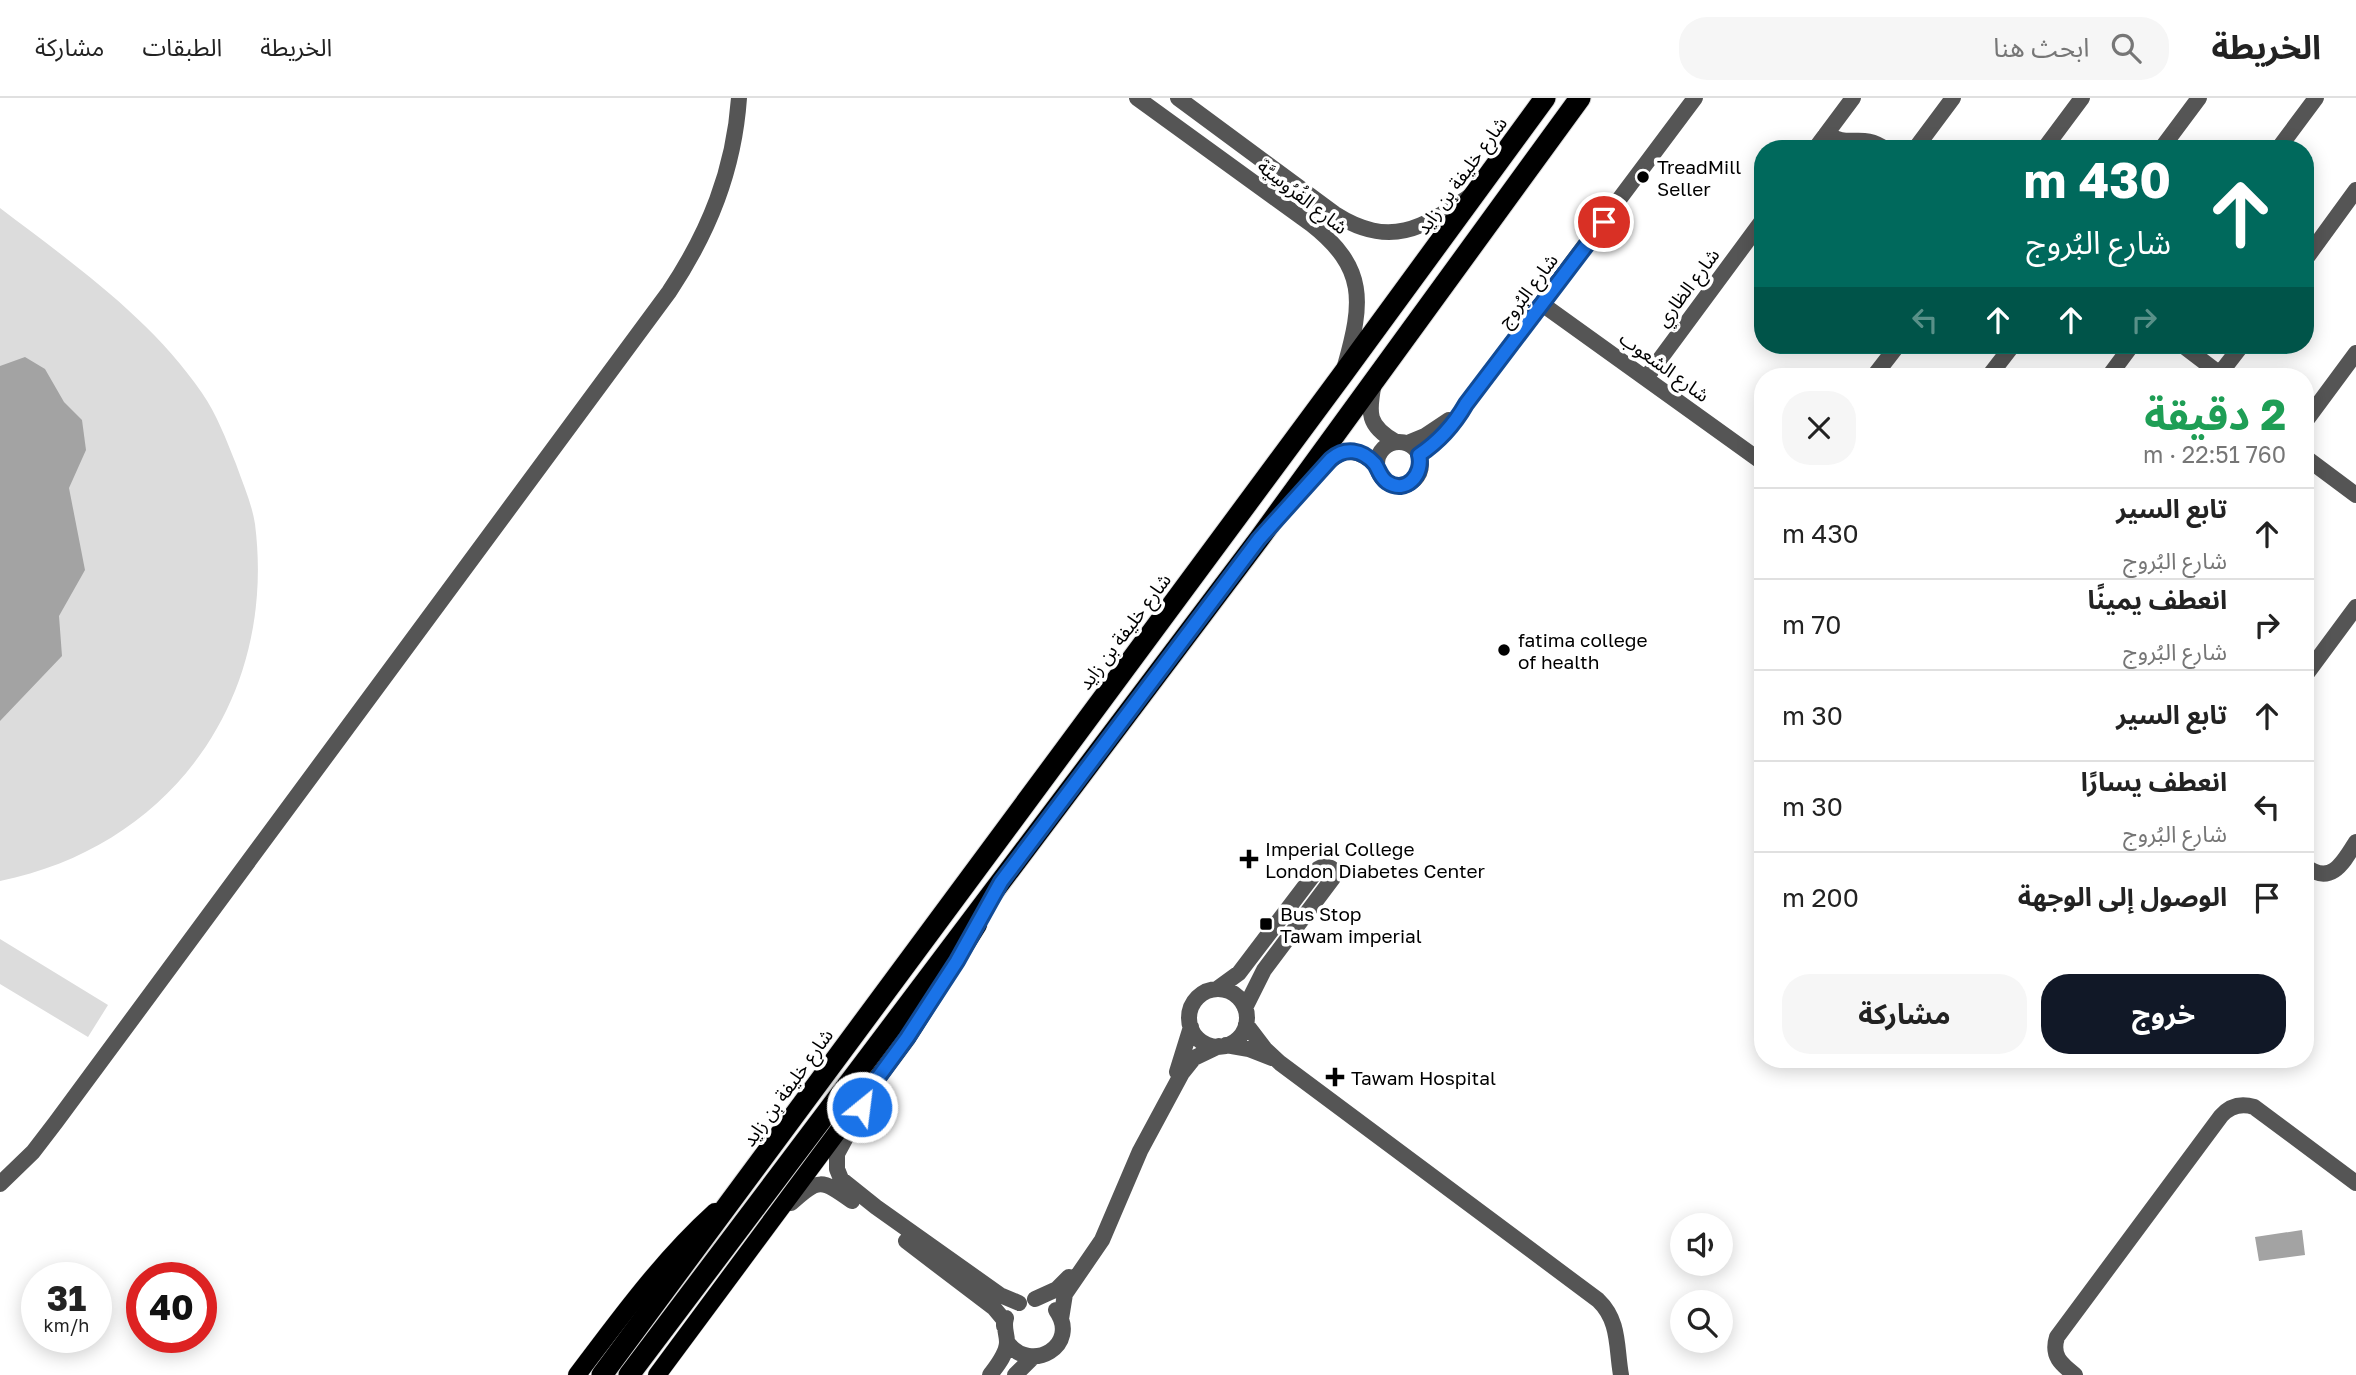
<!DOCTYPE html>
<html lang="ar">
<meta charset="utf-8">
<style>
body{margin:0;font-family:"Golos Text","Noto Sans Arabic",sans-serif;background:#f6f6f6;color:#222;direction:rtl;height:100vh;display:flex;flex-direction:column;font-size:26px;white-space:nowrap}
*{box-sizing:border-box;margin:0}
p{font-size:23px;color:#767676}
.icon{flex:none;width:38px;height:38px;fill:none;stroke:currentColor;stroke-width:2;stroke-linecap:round;stroke-linejoin:round}
.map{position:relative;flex:1;overflow:hidden;direction:ltr}
.side{position:absolute;left:1754px;top:270px;width:560px;height:700px;display:flex;flex-direction:column;background:#fff;border-radius:28px;box-shadow:0 4px 18px #0003;direction:rtl}
.side>*{flex:none}
.hud{position:absolute;left:1754px;top:42px;width:560px;height:214px;border-radius:28px;box-shadow:0 4px 18px #0003;direction:rtl;background:#00695c;color:#fff;overflow:hidden}
.buttons{position:absolute;left:1670px;top:1115px;display:grid;gap:14px}
.buttons a{display:grid;place-items:center;width:63px;height:63px;border-radius:50%;background:#fff;box-shadow:0 4px 18px #0003;font-size:35px}
.speed{position:absolute;left:21px;top:1164px;display:flex;gap:14px;font-size:35px;font-weight:700;text-align:center}
.speed>*{display:grid;place-content:center;width:91px;height:91px;border-radius:50%;background:#fff;box-shadow:0 4px 18px #0003;line-height:1}
.speed small{font-size:18px;font-weight:400}
.speed .limit{border:10px solid #d22;background:#fff;color:#111}
.pin{position:absolute;display:grid;place-items:center;width:60px;height:60px;color:#fff;margin:-30px;border:4px solid #fff;border-radius:50%;box-shadow:0 2px 7px #0007}
.me{position:absolute;width:77px;margin:-38px;rotate:29deg;stroke-linejoin:round;filter:drop-shadow(0 0 5px #0008)}
.turn{display:flex;align-items:center;gap:24px;height:147px;padding:0 28px;font-size:32px}
.turn .icon{width:91px;height:91px;stroke-width:2.5}
.turn b{display:block;font-size:49px;line-height:60px}
.lanes{display:flex;align-items:center;height:66px;padding:0 28px;background:#0003;justify-content:center;gap:35px;direction:ltr}
.lanes .off{opacity:.35}
.round{display:grid;place-items:center;flex:none;width:74px;height:74px;border-radius:28px;background:#f6f6f6}
.summary{display:flex;align-items:center;justify-content:space-between;height:119px;padding:0 28px}
h1{font-size:42px;font-weight:700;line-height:52px;color:#1e9e55}
.cta{display:flex;gap:14px;margin-top:auto;padding:14px 28px}
.cta a{flex:1;height:80px;border-radius:28px;background:#111827;color:#fff;font-size:28px;font-weight:700;line-height:80px;text-align:center}
.cta a+a{background:#f6f6f6;color:#222}
ul{padding:0;list-style:none}
li{display:flex;align-items:center;gap:21px;height:91px;padding:0 28px;border-top:2px solid #e0e0e0}
li div{flex:1}
li b{display:block;font-size:26px}
li em{font-style:normal}
header{display:flex;align-items:center;gap:42px;box-sizing:border-box;height:98px;padding:0 35px;background:#fff;border-bottom:2px solid #e0e0e0}
header strong{font-size:33px}
nav{display:flex;gap:38px;margin-inline-start:auto;font-size:24px}
.search{width:490px;height:63px;background:#f6f6f6;display:flex;align-items:center;gap:18px;box-sizing:border-box;padding:0 24px;border-radius:28px;color:#767676;font-size:26px}
.map>svg:first-child{display:block}
</style>
<header>
<strong>الخريطة</strong>
<div class="search"><svg class="icon" aria-label="search" viewBox="0 0 24 24"><circle cx="10" cy="10" r="6"/><path d="M15 15l6 6"/></svg>ابحث هنا</div>
<nav><a>الخريطة</a><a>الطبقات</a><a>مشاركة</a></nav>
</header>
<div class="map">
<svg width="2356" height="1277" viewBox="0 0 2356 1277">
<rect width="100%" height="100%" fill="#fff"/>
<path fill="#dcdcdc" d="M 0,110 C 72,165 150,219 202,295 C 217,317 226,341 236,366 C 243,386 252,406 255,426 C 277,600 172,748 0,783 Z
M 0,841 L 108,907 L 88,939 L 0,886 Z"/>
<path fill="#a3a3a3" d="M 25,259 L 45,271 L 64,304 L 82,322 L 86,352 L 69,390 L 85,472 L 59,518 L 62,558 L 0,623 L 0,268 Z
M 2302,1132 L 2305,1157 L 2259,1163 L 2255,1139 Z"/>
<g fill="none" stroke-linecap="round" stroke-linejoin="round">
<defs>
<path id="major" d="M 577,1277 C 620,1220 662,1162 715,1114
M 657,1277 L 907,940 L 978,827"/>
<path id="highway" d="M 602,1277 L 1343,276 L 1545,0
M 629,1277 L 1259,441 L 1580,0"/>
</defs>
<use href="#major" stroke="#dbdbdb" stroke-width="19"/>
<use href="#highway" stroke="#dbdbdb" stroke-width="23"/>
<path stroke="#555" stroke-width="16" d="M 1137,0 L 1311,126 C 1367,170 1363,204 1345,268
M 1178,0 L 1335,116 C 1390,151 1422,130 1469,99
M 1826,36 C 1849,51 1862,34 1885,51
M 1815,51 L 1853,0
M 1915,51 L 1953,0
M 2044,51 L 2082,0
M 2161,51 L 2199,0
M 2278,51 L 2316,0
M 2305,162 L 2356,92
M 1542,206 L 1762,364
M 2182,247 L 2220,276
M 1874,278 L 1898,247
M 1989,278 L 2013,247
M 2109,278 L 2132,247
M 2218,278 L 2242,247
M 1646,280 L 1762,123
M 1374,285 C 1368,315 1367,328 1396,344
M 2305,324 L 2356,255
M1377 366a22 22 0 1 1 44 0a22 22 0 1 1-44 0Z
M 1408,345 L 1425,338 L 1449,322
M 1419,357 C 1440,343 1454,327 1466,306 L 1695,0
M 2305,359 L 2356,397
M 1315,379 C 1336,355 1349,342 1377,368
M 2305,578 L 2356,509
M 2305,768 C 2331,788 2343,765 2356,744
M 1217,891 L 1239,875 L 1318,771 L 1324,768 L 1331,770 L 1333,780 L 1264,872 L 1245,910
M1189 920a29 29 0 1 1 58 0a29 29 0 1 1-58 0Z
M 1246,926 L 1265,951 L 1280,965 L 1598,1202 C 1620,1223 1616,1249 1621,1277
M 1226,947 L 1249,951 L 1272,960
M 1177,974 L 1191,929
M 863,1008 L 837,1056 L 837,1071 L 841,1081 L 876,1109 L 1000,1197 L 1019,1205
M 0,1086 L 33,1054 L 56,1024 L 669,194 C 709,134 734,72 739,0
M 791,1105 C 819,1080 821,1081 852,1103
M 906,1143 L 994,1210 L 1004,1222 L 1004,1228
M 1035,1201 L 1057,1191 L 1069,1179
M 1061,1221 L 1065,1196 L 1102,1142 L 1140,1053 L 1182,975 L 1194,960 L 1219,948
M 1007,1244 C 1031,1277 1081,1247 1056,1212
M 990,1277 C 996,1269 1007,1256 1007,1244 C 1007,1235 1003,1230 1006,1220
M 1015,1277 L 1032,1260
M 2075,1277 C 2061,1266 2051,1258 2057,1239 L 2221,1018 C 2230,1008 2241,1005 2254,1009 L 2356,1085"/>
<use href="#major" stroke="#000" stroke-width="18"/>
<use href="#highway" stroke="#000" stroke-width="21"/>
</g>
<g fill="none" stroke-linecap="round" stroke-linejoin="round">
<defs>
<path id="route" d="M 862,1009 L 866,996 L 907,940 L 957,863 L 1001,784 L 1259,441 L 1331,361 C 1345,349 1362,351 1375,366 C 1379,372 1380,379 1387,384 C 1406,397 1424,376 1419,357 C 1440,343 1454,327 1466,306 L 1604,124"/>
</defs>
<use href="#route" stroke="#114b97" stroke-width="18"/>
<use href="#route" stroke="#1a73e8" stroke-width="12"/>
</g>
<g fill="#000" stroke="#fff" stroke-width="2.5">
<circle cx="1643" cy="79" r="7"/>
<circle cx="1504" cy="552" r="7"/>
<path d="M1245.5 750.5h7v7h7v7h-7v7h-7v-7h-7v-7h7z"/>
<rect x="1259" y="819" width="14" height="14" rx="3.5"/>
<path d="M1331.5 968.5h7v7h7v7h-7v7h-7v-7h-7v-7h7z"/>
</g>
<g text-anchor="middle" dominant-baseline="central" stroke-width="7" stroke-linejoin="round" paint-order="stroke">
<g font-size="19" fill="#000" stroke="#fff" text-anchor="start">
<text x="1657" y="68">TreadMill<tspan x="1657" dy="22">Seller</tspan></text>
<text x="1518" y="541">fatima college<tspan x="1518" dy="22">of health</tspan></text>
<text x="1265" y="750">Imperial College<tspan x="1265" dy="22">London Diabetes Center</tspan></text>
<text x="1280" y="815">Bus Stop<tspan x="1280" dy="22">Tawam imperial</tspan></text>
<text x="1351" y="979">Tawam Hospital</text>
</g>
<g font-size="19" fill="#000" stroke="#fff">
<text transform="translate(1461 77) rotate(-54)">شارع خليفة بن زايد</text>
<text transform="translate(1303 98) rotate(38)">شارع الفُرُوسِيَّة</text>
<text transform="translate(1687 189) rotate(-53)">شارع الظاري</text>
<text transform="translate(1527 192) rotate(-53)">شارع البُروج</text>
<text transform="translate(1665 268) rotate(36)">شارع الشعوب</text>
<text transform="translate(1124 533) rotate(-53)">شارع خليفة بن زايد</text>
<text transform="translate(787 989) rotate(-54)">شارع خليفة بن زايد</text>
</g>
</g>
</svg>
<div class="buttons">
<a><svg class="icon" aria-label="sound" viewBox="0 0 24 24"><path d="M4 9h4l5-4v14l-5-4H4zM17 9q2 3 0 6"/></svg></a>
<a><svg class="icon" aria-label="search" viewBox="0 0 24 24"><circle cx="10" cy="10" r="6"/><path d="M15 15l6 6"/></svg></a>
</div>
<div class="speed"><div>31<small>km/h</small></div><div class="limit">40</div></div>
<div class="pin" style="left:1604px;top:124px;background:#d93025"><svg class="icon" aria-label="arrive" viewBox="0 0 24 24"><path d="M6 21V4h12l-3 4 3 4H6"/></svg></div>
<svg class="me" style="left:862px;top:1009px" viewBox="-20 -20 40 40"><circle r="17" fill="#1a73e8" stroke="#fff" stroke-width="3"/><path d="M0-11L8 9 0 5-8 9z" fill="#fff"/></svg>
<div class="hud">
<div class="turn"><svg class="icon" aria-label="ahead" viewBox="0 0 24 24"><path d="M12 20V5M6 11l6-6 6 6"/></svg><div><b>430 m</b>شارع البُروج</div></div>
<div class="lanes"><svg class="icon off" aria-label="left" viewBox="0 0 24 24"><path d="M17 20v-9H6M10 6l-5 5 5 5"/></svg><svg class="icon" aria-label="ahead" viewBox="0 0 24 24"><path d="M12 20V5M6 11l6-6 6 6"/></svg><svg class="icon" aria-label="ahead" viewBox="0 0 24 24"><path d="M12 20V5M6 11l6-6 6 6"/></svg><svg class="icon off" aria-label="right" viewBox="0 0 24 24"><path d="M7 20v-9h11M14 6l5 5-5 5"/></svg></div>
</div>
<section class="side">
<div class="summary"><div><h1>2 دقيقة</h1><p>760 m · 22:51</p></div><a class="round"><svg class="icon" aria-label="close" viewBox="0 0 24 24"><path d="M6 6l12 12M18 6L6 18"/></svg></a></div>
<ul>
<li><svg class="icon" aria-label="ahead" viewBox="0 0 24 24"><path d="M12 20V5M6 11l6-6 6 6"/></svg><div><b>تابع السير</b><p>شارع البُروج</p></div><em>430 m</em></li>
<li><svg class="icon" aria-label="right" viewBox="0 0 24 24"><path d="M7 20v-9h11M14 6l5 5-5 5"/></svg><div><b>انعطف يمينًا</b><p>شارع البُروج</p></div><em>70 m</em></li>
<li><svg class="icon" aria-label="ahead" viewBox="0 0 24 24"><path d="M12 20V5M6 11l6-6 6 6"/></svg><div><b>تابع السير</b></div><em>30 m</em></li>
<li><svg class="icon" aria-label="left" viewBox="0 0 24 24"><path d="M17 20v-9H6M10 6l-5 5 5 5"/></svg><div><b>انعطف يسارًا</b><p>شارع البُروج</p></div><em>30 m</em></li>
<li><svg class="icon" aria-label="arrive" viewBox="0 0 24 24"><path d="M6 21V4h12l-3 4 3 4H6"/></svg><div><b>الوصول إلى الوجهة</b></div><em>200 m</em></li>
</ul>
<div class="cta"><a>خروج</a><a>مشاركة</a></div>
</section>
</div>
